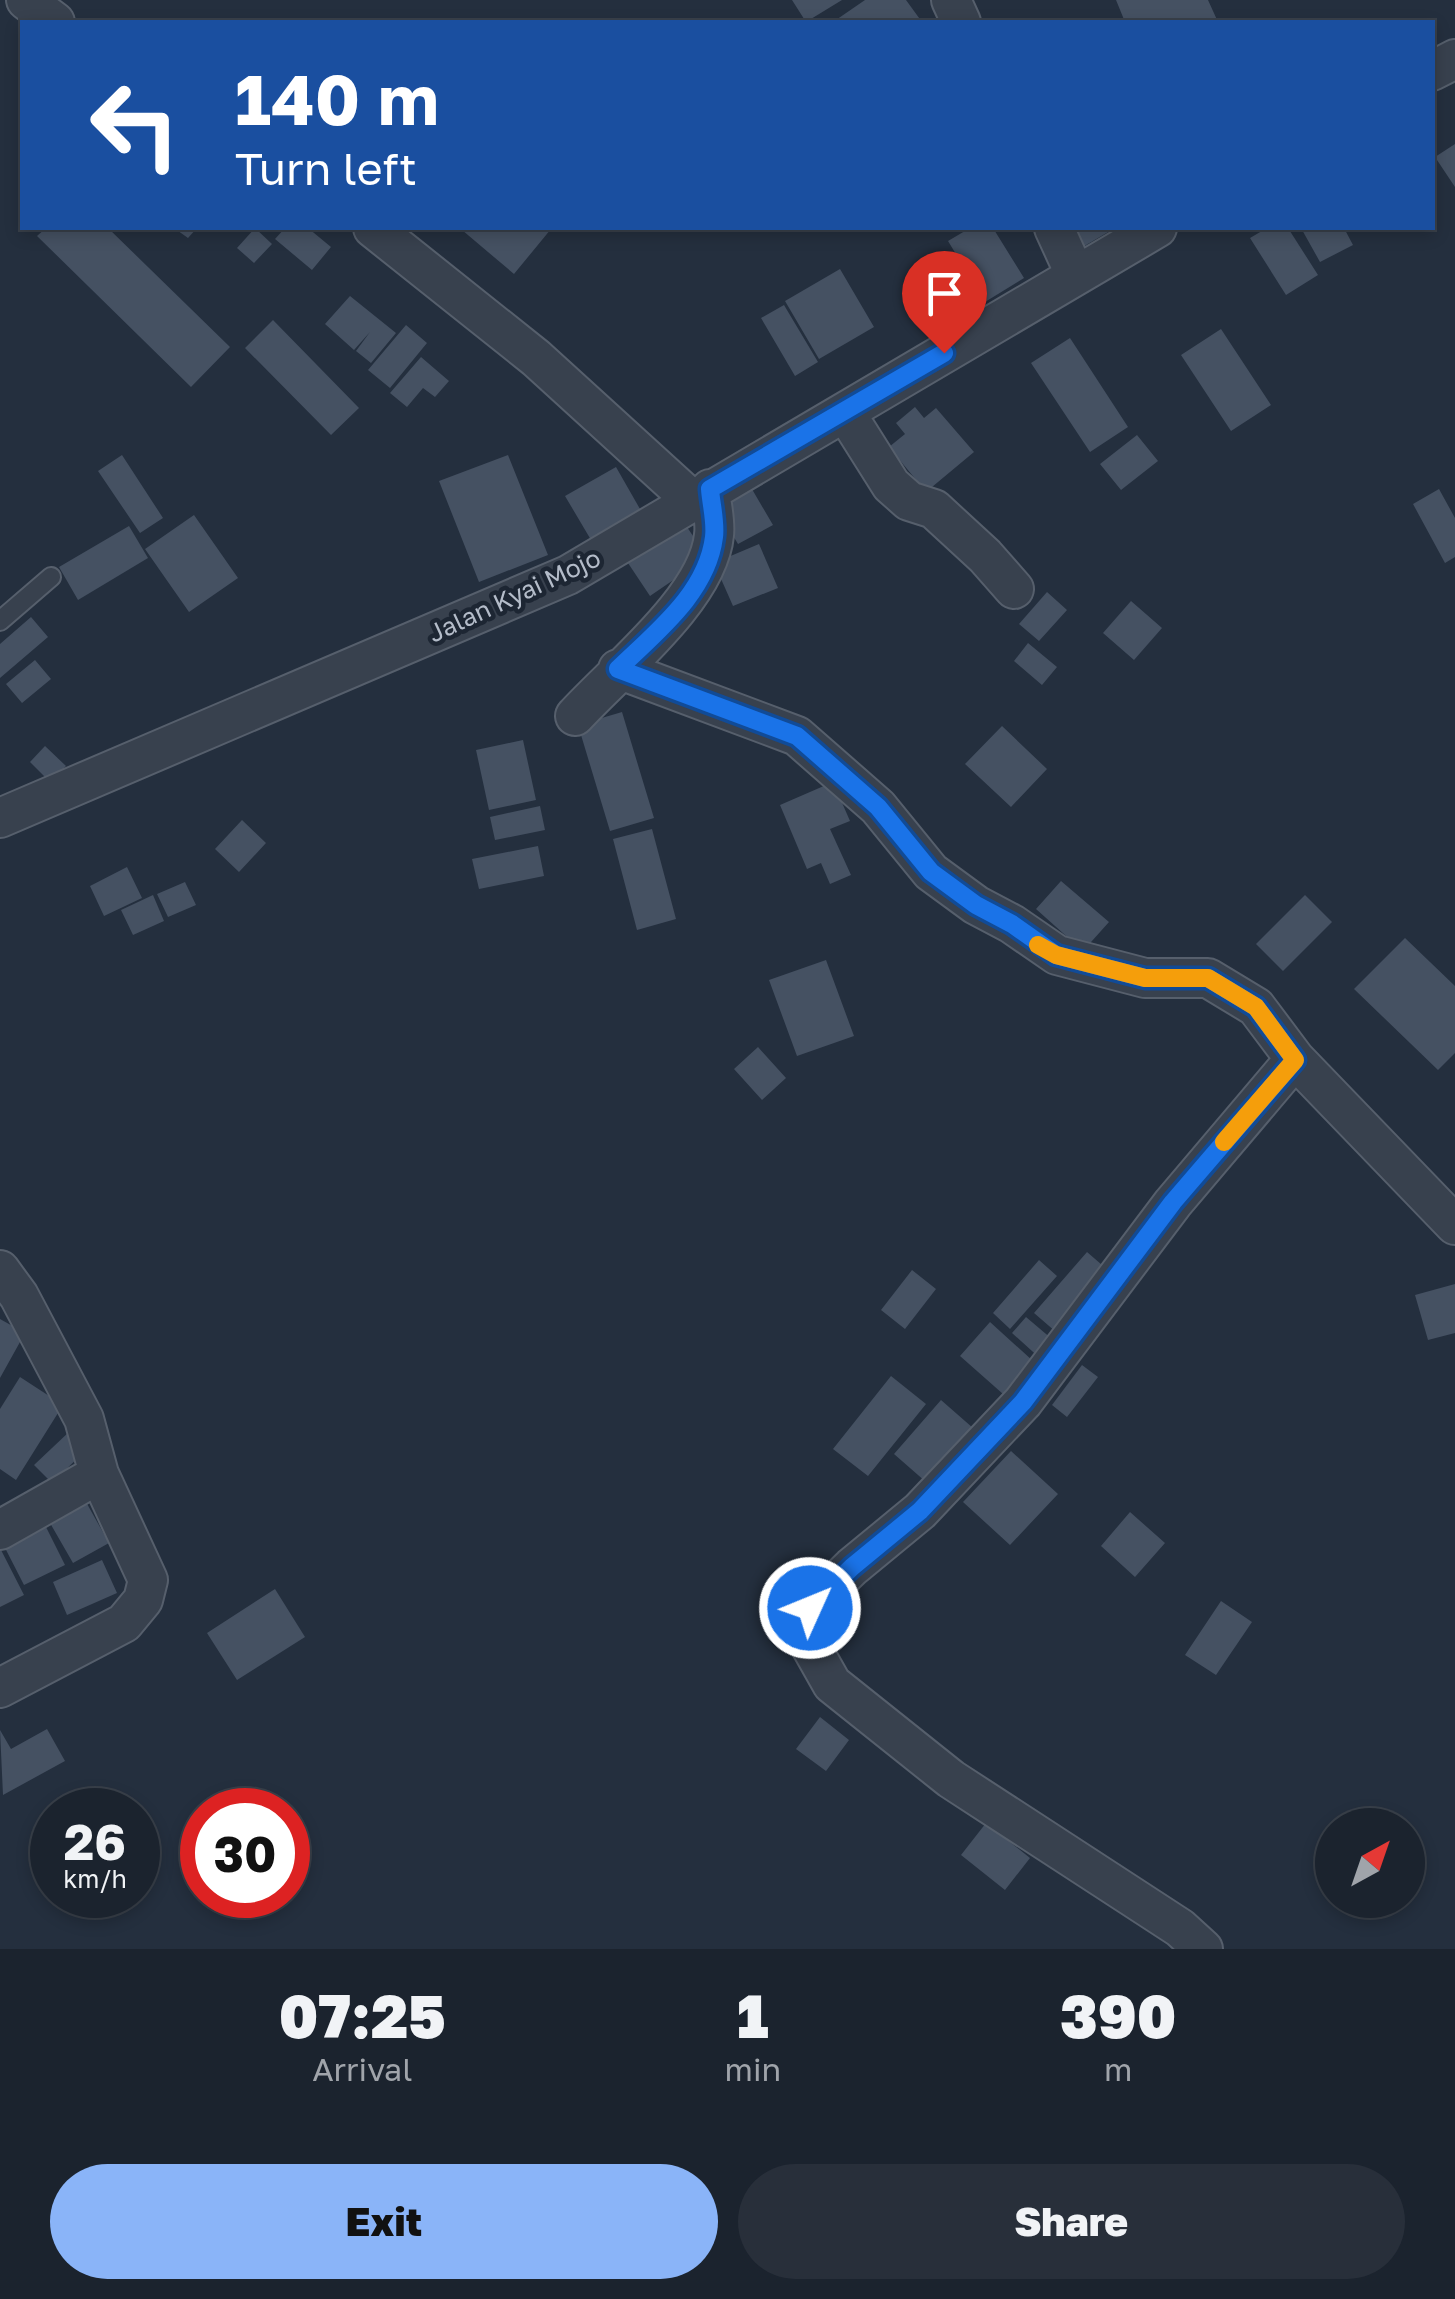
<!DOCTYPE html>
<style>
body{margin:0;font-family:"Golos Text",sans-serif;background:#282f3a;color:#f1f3f6;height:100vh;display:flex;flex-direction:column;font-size:38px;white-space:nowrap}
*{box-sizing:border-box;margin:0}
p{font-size:32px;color:#a0a4aa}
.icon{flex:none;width:55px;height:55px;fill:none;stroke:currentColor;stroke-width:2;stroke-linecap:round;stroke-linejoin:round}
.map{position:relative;height:1949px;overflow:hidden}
.side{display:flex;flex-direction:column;background:#1b232e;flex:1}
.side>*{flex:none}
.banner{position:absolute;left:20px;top:20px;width:1415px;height:210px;border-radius:0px;box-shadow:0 5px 15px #0003,0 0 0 2px #39404a;background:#1a4fa0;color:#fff;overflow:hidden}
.needle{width:65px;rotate:40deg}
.controls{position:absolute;left:1315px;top:1808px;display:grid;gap:20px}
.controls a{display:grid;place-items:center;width:110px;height:110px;border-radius:50%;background:#1b232e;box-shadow:0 5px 15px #0003,0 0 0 2px #39404a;font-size:50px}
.speed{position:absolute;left:30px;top:1788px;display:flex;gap:20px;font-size:50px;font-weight:700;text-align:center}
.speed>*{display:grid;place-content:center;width:130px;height:130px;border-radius:50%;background:#1b232e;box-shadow:0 5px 15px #0003,0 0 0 2px #39404a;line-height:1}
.speed small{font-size:25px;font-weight:400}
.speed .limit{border:15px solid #d22;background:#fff;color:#111}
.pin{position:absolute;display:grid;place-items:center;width:85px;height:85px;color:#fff;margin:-102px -42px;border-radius:50% 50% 50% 0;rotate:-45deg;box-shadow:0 0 10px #0007}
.pin .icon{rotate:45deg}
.me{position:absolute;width:110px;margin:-55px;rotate:46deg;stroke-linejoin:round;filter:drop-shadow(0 0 8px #0008)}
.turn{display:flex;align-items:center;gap:35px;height:210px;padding:0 50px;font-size:45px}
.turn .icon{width:130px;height:130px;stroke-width:2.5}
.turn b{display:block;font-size:70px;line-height:85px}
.eta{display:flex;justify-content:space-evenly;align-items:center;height:170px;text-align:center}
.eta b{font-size:60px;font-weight:800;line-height:70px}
.button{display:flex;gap:20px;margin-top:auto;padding:20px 50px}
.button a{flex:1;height:115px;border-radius:60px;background:#8ab4f8;color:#111;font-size:40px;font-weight:800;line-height:115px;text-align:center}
.button a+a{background:#282f3a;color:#f1f3f6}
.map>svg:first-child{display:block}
</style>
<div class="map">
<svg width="1455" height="1949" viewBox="0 0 1455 1949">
<rect width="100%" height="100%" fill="#242f3e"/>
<path fill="#455162" d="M 792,0 L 842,0 L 806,22 Z
M 865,0 L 906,0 L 922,22 L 833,22 Z
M 1116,0 L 1208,0 L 1218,22 L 1125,22 Z
M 1455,144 L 1455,187 L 1435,157 Z
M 46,228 L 108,228 L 230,347 L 191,387 L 37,236 Z
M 174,228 L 197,228 L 188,238 Z
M 255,228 L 272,244 L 254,263 L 237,248 Z
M 285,228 L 308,228 L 331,247 L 312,270 L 275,239 Z
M 464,228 L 549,228 L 551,229 L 514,274 L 462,230 Z
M 970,228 L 993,228 L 1024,278 L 985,302 L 948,241 Z
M 1068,228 L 1115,228 L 1081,248 Z
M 1267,228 L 1288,228 L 1318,275 L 1286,295 L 1250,238 Z
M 1301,228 L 1344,228 L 1353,245 L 1320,262 Z
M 840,269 L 874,327 L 819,359 L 785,301 Z
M 350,296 L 396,333 L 371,363 L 356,351 L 370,332 L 354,350 L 325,324 Z
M 784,305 L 818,362 L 795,376 L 761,318 Z
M 273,320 L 359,408 L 331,435 L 245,348 Z
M 406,325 L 427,343 L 390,388 L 368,370 Z
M 1221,329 L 1271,405 L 1231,431 L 1181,355 Z
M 1070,338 L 1128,427 L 1090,452 L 1031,363 Z
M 421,357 L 449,381 L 435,397 L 423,388 L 407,407 L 390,393 Z
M 915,407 L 924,418 L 936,408 L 974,452 L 926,492 L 889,447 L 905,434 L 896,423 Z
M 1137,435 L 1158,461 L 1121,490 L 1100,464 Z
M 122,455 L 163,518 L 140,533 L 98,471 Z
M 508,455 L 548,555 L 479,582 L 439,481 Z
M 616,467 L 644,516 L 594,545 L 565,496 Z
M 749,484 L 773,525 L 738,544 L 714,504 Z
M 1439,489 L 1455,518 L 1455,557 L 1445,563 L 1413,504 Z
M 194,515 L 238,578 L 189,612 L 145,549 Z
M 685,524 L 707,557 L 650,596 L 628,563 Z
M 129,526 L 148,558 L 78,600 L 59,567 Z
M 759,544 L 778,588 L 733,606 L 714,563 Z
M 1047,592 L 1067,610 L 1039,641 L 1019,624 Z
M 1131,601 L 1162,628 L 1134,660 L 1103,633 Z
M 31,617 L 48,637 L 0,678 L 0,644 Z
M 1028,643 L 1057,667 L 1042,685 L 1014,661 Z
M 35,660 L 51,679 L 22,703 L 6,684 Z
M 622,712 L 654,818 L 610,831 L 578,725 Z
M 1002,726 L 1047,769 L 1011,807 L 965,764 Z
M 523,740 L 536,800 L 489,810 L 476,750 Z
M 45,746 L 66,766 L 50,782 L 30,762 Z
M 833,782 L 850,821 L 830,829 L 851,875 L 830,884 L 821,863 L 807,869 L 780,805 Z
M 540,806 L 545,830 L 495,840 L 490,817 Z
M 242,820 L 266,843 L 239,872 L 215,849 Z
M 652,829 L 676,919 L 637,930 L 613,839 Z
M 538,846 L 544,876 L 479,889 L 472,859 Z
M 127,867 L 142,898 L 104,916 L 90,886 Z
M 1061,881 L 1109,922 L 1083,951 L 1036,909 Z
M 185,882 L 196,905 L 168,917 L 157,894 Z
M 153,895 L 164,921 L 133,935 L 121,910 Z
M 1305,895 L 1332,922 L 1283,971 L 1256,944 Z
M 1405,938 L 1455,986 L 1455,1053 L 1438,1070 L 1354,989 Z
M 826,960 L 854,1036 L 797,1056 L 769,980 Z
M 758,1047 L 786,1078 L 762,1100 L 734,1069 Z
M 1087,1252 L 1109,1271 L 1056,1332 L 1034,1313 Z
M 1039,1260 L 1057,1276 L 1010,1329 L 993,1313 Z
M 912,1270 L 936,1289 L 905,1329 L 881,1310 Z
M 1455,1284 L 1455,1333 L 1428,1340 L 1415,1295 Z
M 1026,1317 L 1059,1345 L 1043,1361 L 1012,1333 Z
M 0,1319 L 25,1333 L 0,1378 Z
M 990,1322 L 1033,1361 L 1003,1394 L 960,1356 Z
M 1082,1365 L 1098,1377 L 1067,1417 L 1052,1405 Z
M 891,1376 L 926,1404 L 868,1476 L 833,1449 Z
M 20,1377 L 63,1405 L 16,1480 L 0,1469 L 0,1409 Z
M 941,1400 L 973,1428 L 926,1482 L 894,1454 Z
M 70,1431 L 87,1449 L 52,1483 L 34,1465 Z
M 1011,1451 L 1058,1494 L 1010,1545 L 963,1502 Z
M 86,1502 L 109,1543 L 73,1563 L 50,1523 Z
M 1130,1512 L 1165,1543 L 1135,1577 L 1101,1546 Z
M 44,1523 L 65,1565 L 24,1585 L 3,1544 Z
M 0,1548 L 24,1595 L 0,1607 Z
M 102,1560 L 117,1593 L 67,1615 L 53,1582 Z
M 275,1589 L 305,1637 L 237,1680 L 207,1633 Z
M 1221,1601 L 1252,1622 L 1216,1675 L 1185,1655 Z
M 820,1717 L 849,1740 L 826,1771 L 796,1749 Z
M 47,1729 L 65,1761 L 3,1795 L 0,1730 L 11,1749 Z
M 986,1823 L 1030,1858 L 1005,1890 L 961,1855 Z"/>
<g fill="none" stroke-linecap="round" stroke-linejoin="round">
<defs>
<path id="service" d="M 0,621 L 51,577"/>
<path id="minor" d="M 26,0 L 55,22
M 951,0 L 961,22
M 1432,71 L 1455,59
M 373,228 L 536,358 L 694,502
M 1054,228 L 1075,274
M 845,412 L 891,485 L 909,501 L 934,509 L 985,556 L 1014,589
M 618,669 L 797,736 L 878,807 L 931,872 L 976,905 L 1012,924 L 1057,955 L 1145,978 L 1208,978 L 1256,1007 L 1295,1059 L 1455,1225
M 575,716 C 617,670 708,598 714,535 C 716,521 711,504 710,489
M 0,818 L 568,575 L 1157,228
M 0,1270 L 19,1296 L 84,1419 L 99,1474 L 148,1580 L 143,1600 L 124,1623 L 0,1688
M 0,1530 L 99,1474
M 1203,1949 L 1180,1928 L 951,1779 L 832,1684 L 810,1645 L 810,1608 L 852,1567 L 920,1511 L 1023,1402 L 1173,1203 L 1295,1059"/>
</defs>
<use href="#service" stroke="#565f6c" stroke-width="22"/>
<use href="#minor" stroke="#565f6c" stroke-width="42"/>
<use href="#service" stroke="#38414e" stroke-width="18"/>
<use href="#minor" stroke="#38414e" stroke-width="38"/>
</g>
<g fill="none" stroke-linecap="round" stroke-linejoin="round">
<defs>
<path id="route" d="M 810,1608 L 852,1567 L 920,1511 L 1023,1402 L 1173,1202 L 1295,1060 L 1256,1007 L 1208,978 L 1145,978 L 1056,955 L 1012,924 L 976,905 L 931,872 L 878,807 L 797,736 L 618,669 C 656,632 707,593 714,537 C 716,522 711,504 710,489 L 944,353"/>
</defs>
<use href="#route" stroke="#114b97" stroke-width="25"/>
<use href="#route" stroke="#1a73e8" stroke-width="18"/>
<path stroke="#f59e0b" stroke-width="18" d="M 1038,945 L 1056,955 L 1145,978 L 1208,978 L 1256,1007 L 1295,1060 L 1224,1142"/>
</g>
<g text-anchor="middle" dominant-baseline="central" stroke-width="9" stroke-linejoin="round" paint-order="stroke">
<g font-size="25" fill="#b4bcc9" stroke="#1d2633">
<text transform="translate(514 595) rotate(-25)">Jalan Kyai Mojo</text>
</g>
</g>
</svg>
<div class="controls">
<a><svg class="needle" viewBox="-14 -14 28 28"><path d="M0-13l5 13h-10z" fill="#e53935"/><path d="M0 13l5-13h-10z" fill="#a0a4aa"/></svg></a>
</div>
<div class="speed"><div>26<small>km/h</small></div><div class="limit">30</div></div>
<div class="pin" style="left:944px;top:353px;background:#d93025"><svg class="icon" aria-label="arrive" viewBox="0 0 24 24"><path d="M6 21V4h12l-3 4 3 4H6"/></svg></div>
<svg class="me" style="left:810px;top:1608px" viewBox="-20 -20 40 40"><circle r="17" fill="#1a73e8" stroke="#fff" stroke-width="3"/><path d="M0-11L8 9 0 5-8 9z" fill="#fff"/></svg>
<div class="banner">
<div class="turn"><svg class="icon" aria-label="left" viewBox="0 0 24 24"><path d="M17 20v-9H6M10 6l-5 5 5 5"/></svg><div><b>140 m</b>Turn left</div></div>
</div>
</div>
<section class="side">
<div class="eta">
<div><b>07:25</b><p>Arrival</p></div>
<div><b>1</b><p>min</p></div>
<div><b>390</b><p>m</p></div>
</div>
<div class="button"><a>Exit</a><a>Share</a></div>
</section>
